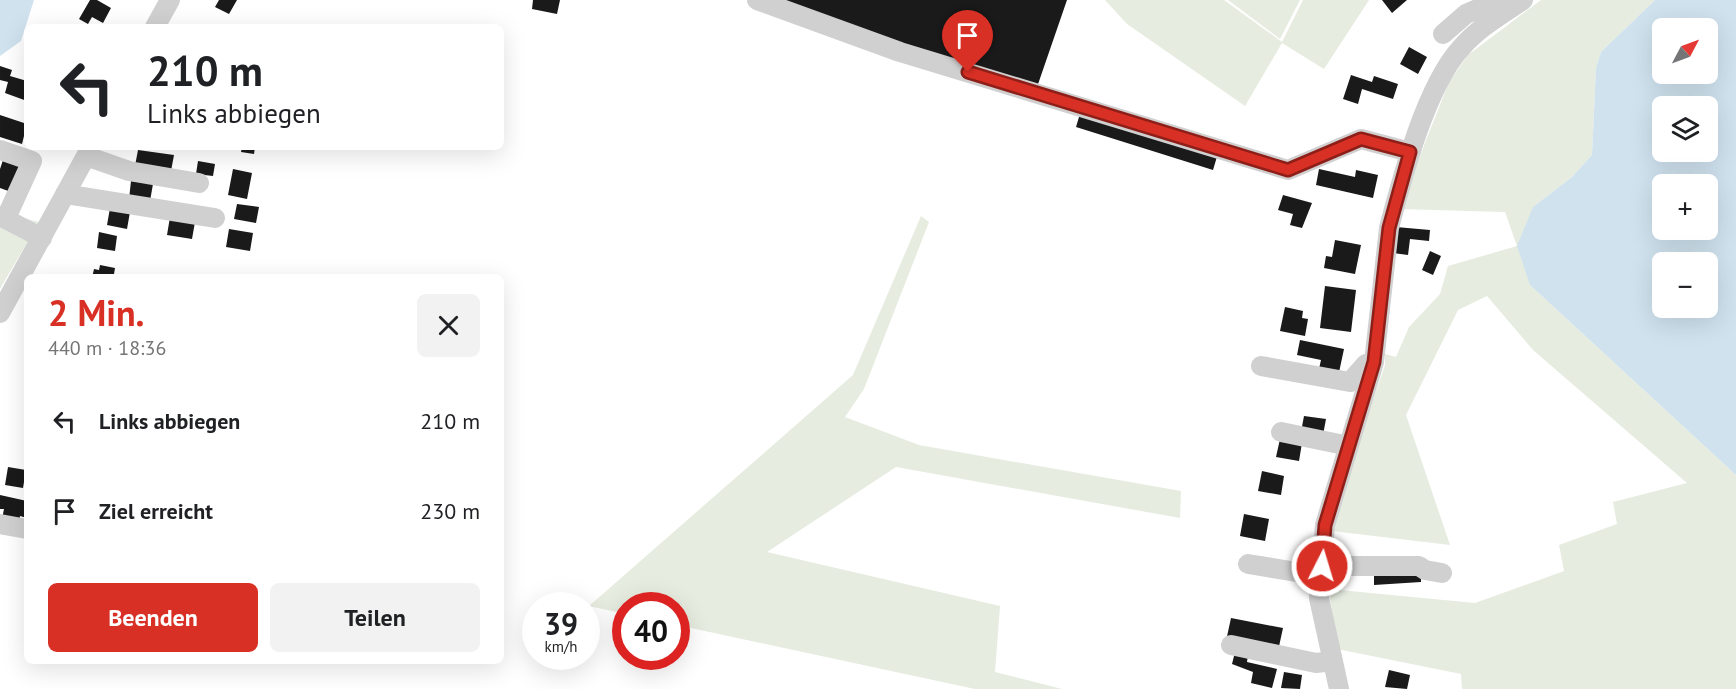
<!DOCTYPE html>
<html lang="de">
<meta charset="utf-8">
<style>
body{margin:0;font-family:"PT Sans",sans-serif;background:#f2f2f2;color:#202124;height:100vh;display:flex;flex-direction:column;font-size:22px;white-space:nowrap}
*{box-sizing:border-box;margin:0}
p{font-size:20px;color:#757577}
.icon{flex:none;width:33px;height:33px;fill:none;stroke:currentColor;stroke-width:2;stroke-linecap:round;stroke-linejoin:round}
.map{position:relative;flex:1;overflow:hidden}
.sheet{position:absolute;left:24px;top:274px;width:480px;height:390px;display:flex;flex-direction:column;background:#fff;border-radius:9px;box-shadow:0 6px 24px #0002}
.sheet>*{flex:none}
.hud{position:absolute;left:24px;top:24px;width:480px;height:126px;border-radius:9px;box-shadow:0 6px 24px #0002;background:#fff;color:#202124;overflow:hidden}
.needle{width:39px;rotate:49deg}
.fabs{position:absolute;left:1652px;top:18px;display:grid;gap:12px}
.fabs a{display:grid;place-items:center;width:66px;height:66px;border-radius:9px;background:#fff;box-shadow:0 6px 24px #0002;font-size:30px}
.speed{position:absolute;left:522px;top:592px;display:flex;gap:12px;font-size:30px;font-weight:700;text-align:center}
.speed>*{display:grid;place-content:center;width:78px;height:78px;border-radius:50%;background:#fff;box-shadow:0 6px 24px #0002;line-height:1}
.speed small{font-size:15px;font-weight:400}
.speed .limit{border:9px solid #d22;background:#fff;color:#111}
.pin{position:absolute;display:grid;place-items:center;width:51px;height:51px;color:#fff;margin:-62px -26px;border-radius:50% 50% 50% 0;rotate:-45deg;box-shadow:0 0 6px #0007}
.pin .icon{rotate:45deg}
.me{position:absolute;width:66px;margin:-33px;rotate:5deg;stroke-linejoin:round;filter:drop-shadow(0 0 4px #0008)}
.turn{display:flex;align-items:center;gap:21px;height:126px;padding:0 24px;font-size:27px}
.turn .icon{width:78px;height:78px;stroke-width:2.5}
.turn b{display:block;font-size:42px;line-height:51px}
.round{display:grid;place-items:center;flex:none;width:63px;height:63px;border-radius:9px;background:#f2f2f2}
.overview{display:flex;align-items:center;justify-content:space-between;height:102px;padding:0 24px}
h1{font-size:36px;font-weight:700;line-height:45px;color:#d93025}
.action{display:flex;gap:12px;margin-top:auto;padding:12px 24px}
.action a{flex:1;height:69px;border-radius:9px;background:#d93025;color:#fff;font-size:24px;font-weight:700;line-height:69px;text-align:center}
.action a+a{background:#f2f2f2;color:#202124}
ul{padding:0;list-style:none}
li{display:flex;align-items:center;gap:18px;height:90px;padding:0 24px}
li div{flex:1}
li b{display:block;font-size:22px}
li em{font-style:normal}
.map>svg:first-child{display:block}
</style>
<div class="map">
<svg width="1736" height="689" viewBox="0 0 1736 689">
<rect width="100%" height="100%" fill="#fff"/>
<path fill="#e6ecdf" d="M 1105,0 L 1224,0 L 1282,42 L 1303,0 L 1369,0 L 1324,69 L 1282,43 L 1245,106 L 1127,24 Z
M 1228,0 L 1300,0 L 1280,39 Z
M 1541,0 L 1655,0 L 1601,52 L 1596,68 L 1592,155 L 1572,177 L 1533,207 L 1530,285 L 1736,475 L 1736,689 L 1462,689 L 1461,674 L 1337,649 L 1329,589 L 1475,603 L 1564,571 L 1559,545 L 1617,524 L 1613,502 L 1687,483 L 1533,350 L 1487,296 L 1458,310 L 1406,415 L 1450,545 L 1332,531 L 1344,484 L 1385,365 L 1385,354 L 1396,357 L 1409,327 L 1440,294 L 1448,266 L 1517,246 L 1505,212 L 1399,209 L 1449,82 L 1468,55 Z
M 0,212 L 39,222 L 0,289 Z
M 921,216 L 929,222 L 864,389 L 845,417 L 919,445 L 1181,491 L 1180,518 L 896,467 L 767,552 L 1000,606 L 995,672 L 1062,689 L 975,689 L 677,625 L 676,606 L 626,606 L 625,614 L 589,606 L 853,375 Z"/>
<path fill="#cfe2ee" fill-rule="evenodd" d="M 0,0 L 34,0 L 21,41 L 0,56 Z
M 1655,0 L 1736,0 L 1736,475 L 1530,285 L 1517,246 L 1533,207 L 1572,177 L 1592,155 L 1596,68 L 1601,52 ZM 1662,28 L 1707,28 L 1707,74 L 1662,74 ZM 1662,106 L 1707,106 L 1707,152 L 1662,152 ZM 1662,184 L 1707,184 L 1707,230 L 1662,230 ZM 1662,262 L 1707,262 L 1707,308 L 1662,308 Z"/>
<path fill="#1a1a1a" d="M 90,0 L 97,0 L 111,8 L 103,23 L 92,17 L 88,24 L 79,19 Z
M 219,0 L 237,0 L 229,14 L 215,7 Z
M 533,0 L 560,0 L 557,14 L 532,9 Z
M 777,0 L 1067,0 L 1036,90 Z
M 1382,0 L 1407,0 L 1392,13 Z
M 1409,47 L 1427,57 L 1418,74 L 1400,64 Z
M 0,66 L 12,70 L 10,76 L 27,81 L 27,101 L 5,93 L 8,82 L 0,80 Z
M 1351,75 L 1372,82 L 1374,76 L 1398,84 L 1393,99 L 1362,89 L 1358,104 L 1343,99 Z
M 1082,107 L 1219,150 L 1213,170 L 1076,127 Z
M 0,115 L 27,124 L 22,144 L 0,137 Z
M 242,147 L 255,147 L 254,154 L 241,152 Z
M 138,150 L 174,155 L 171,171 L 134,171 Z
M 4,157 L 21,163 L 11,192 L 0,188 L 0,169 Z
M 198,161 L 215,164 L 213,176 L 196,174 Z
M 233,169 L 252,173 L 247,199 L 228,195 Z
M 1319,169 L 1355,177 L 1356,170 L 1378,175 L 1373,198 L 1316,185 Z
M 131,181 L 153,184 L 150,201 L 129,199 Z
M 1283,195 L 1312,203 L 1302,228 L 1290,225 L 1293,214 L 1278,210 Z
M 237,204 L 259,207 L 256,223 L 234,219 Z
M 110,208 L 130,212 L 127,229 L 107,225 Z
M 170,217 L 195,222 L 192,239 L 167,235 Z
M 1396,227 L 1430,230 L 1429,241 L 1410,239 L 1408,255 L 1393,253 Z
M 229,229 L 253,233 L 250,251 L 226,247 Z
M 99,232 L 117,236 L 115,251 L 97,248 Z
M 1335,240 L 1361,245 L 1355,274 L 1324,268 L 1326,256 L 1332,257 Z
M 1430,251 L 1441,256 L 1433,275 L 1422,270 Z
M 100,265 L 115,268 L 114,274 L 120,278 L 92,278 L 94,269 L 99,270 Z
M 1325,286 L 1356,290 L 1351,332 L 1320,328 Z
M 1285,307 L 1303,311 L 1302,318 L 1308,319 L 1305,336 L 1280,331 Z
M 1300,340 L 1344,349 L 1338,377 L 1318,373 L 1321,360 L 1297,355 Z
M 1304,416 L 1326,419 L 1323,435 L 1301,432 Z
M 1280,439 L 1302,443 L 1299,461 L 1276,457 Z
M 8,467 L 26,470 L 23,488 L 5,485 Z
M 1262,471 L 1284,476 L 1281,495 L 1258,491 Z
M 0,495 L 27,501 L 27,518 L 20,516 L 19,523 L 2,519 L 4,509 L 0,509 Z
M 1244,514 L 1269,519 L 1265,541 L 1240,536 Z
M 1374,569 L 1421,569 L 1421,582 L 1374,585 Z
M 1231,618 L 1283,628 L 1278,651 L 1226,641 Z
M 1235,652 L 1248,655 L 1247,662 L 1277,669 L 1272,688 L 1251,683 L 1253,672 L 1232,664 Z
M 1389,670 L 1410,675 L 1407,689 L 1385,687 Z
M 1284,672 L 1302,675 L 1300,689 L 1281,688 Z"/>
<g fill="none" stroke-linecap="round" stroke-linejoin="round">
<path stroke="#d0d0d0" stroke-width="20" d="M 757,0 L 900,52 L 1288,170 L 1361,139 L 1410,152
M 155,27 L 170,0
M 1443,34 L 1466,14 L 1498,0
M 0,150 L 32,161 L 6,218
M 86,156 L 129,171 L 199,183
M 65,194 L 215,218
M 0,216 L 42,238
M 0,313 L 91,147
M 1261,366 L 1350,382 L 1366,364 L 1374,362
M 1281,432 L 1349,446
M 0,524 L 27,529
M 1248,564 L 1321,576
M 1322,566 L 1419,566 L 1425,570 L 1442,573
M 1231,645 L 1316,663 L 1333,661
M 1339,689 L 1319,598 L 1325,525 L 1374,362 L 1389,228 C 1402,178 1426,86 1461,48 C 1478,28 1501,15 1523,0"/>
</g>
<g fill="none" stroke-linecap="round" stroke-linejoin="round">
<defs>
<path id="route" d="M 968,72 L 1288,170 L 1361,139 L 1410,152 L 1389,228 L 1374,362 L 1325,525 L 1322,566"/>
</defs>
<use href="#route" stroke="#8d1f18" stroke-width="15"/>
<use href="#route" stroke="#d93025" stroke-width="10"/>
</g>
</svg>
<div class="fabs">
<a><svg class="needle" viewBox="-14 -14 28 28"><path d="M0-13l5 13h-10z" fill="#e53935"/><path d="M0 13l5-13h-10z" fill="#757577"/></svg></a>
<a><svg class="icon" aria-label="layers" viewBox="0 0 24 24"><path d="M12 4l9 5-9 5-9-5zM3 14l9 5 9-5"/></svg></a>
<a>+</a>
<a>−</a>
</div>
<div class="speed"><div>39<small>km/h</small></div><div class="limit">40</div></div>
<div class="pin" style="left:968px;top:72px;background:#d93025"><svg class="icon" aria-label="arrive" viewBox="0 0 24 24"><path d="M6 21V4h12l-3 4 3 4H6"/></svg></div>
<svg class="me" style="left:1322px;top:566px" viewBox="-20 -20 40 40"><circle r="17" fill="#d93025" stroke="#fff" stroke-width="3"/><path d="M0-11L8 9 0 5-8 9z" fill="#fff"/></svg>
<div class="hud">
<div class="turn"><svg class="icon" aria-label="left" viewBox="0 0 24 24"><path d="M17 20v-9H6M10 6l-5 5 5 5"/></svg><div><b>210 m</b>Links abbiegen</div></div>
</div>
<section class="sheet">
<div class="overview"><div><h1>2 Min.</h1><p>440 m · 18:36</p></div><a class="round"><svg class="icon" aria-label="close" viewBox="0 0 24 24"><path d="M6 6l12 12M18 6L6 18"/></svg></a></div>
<ul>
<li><svg class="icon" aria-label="left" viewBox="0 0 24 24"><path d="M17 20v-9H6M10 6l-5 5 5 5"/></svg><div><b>Links abbiegen</b></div><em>210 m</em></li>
<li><svg class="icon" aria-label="arrive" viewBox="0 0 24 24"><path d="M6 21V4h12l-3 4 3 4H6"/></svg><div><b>Ziel erreicht</b></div><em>230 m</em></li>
</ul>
<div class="action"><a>Beenden</a><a>Teilen</a></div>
</section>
</div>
